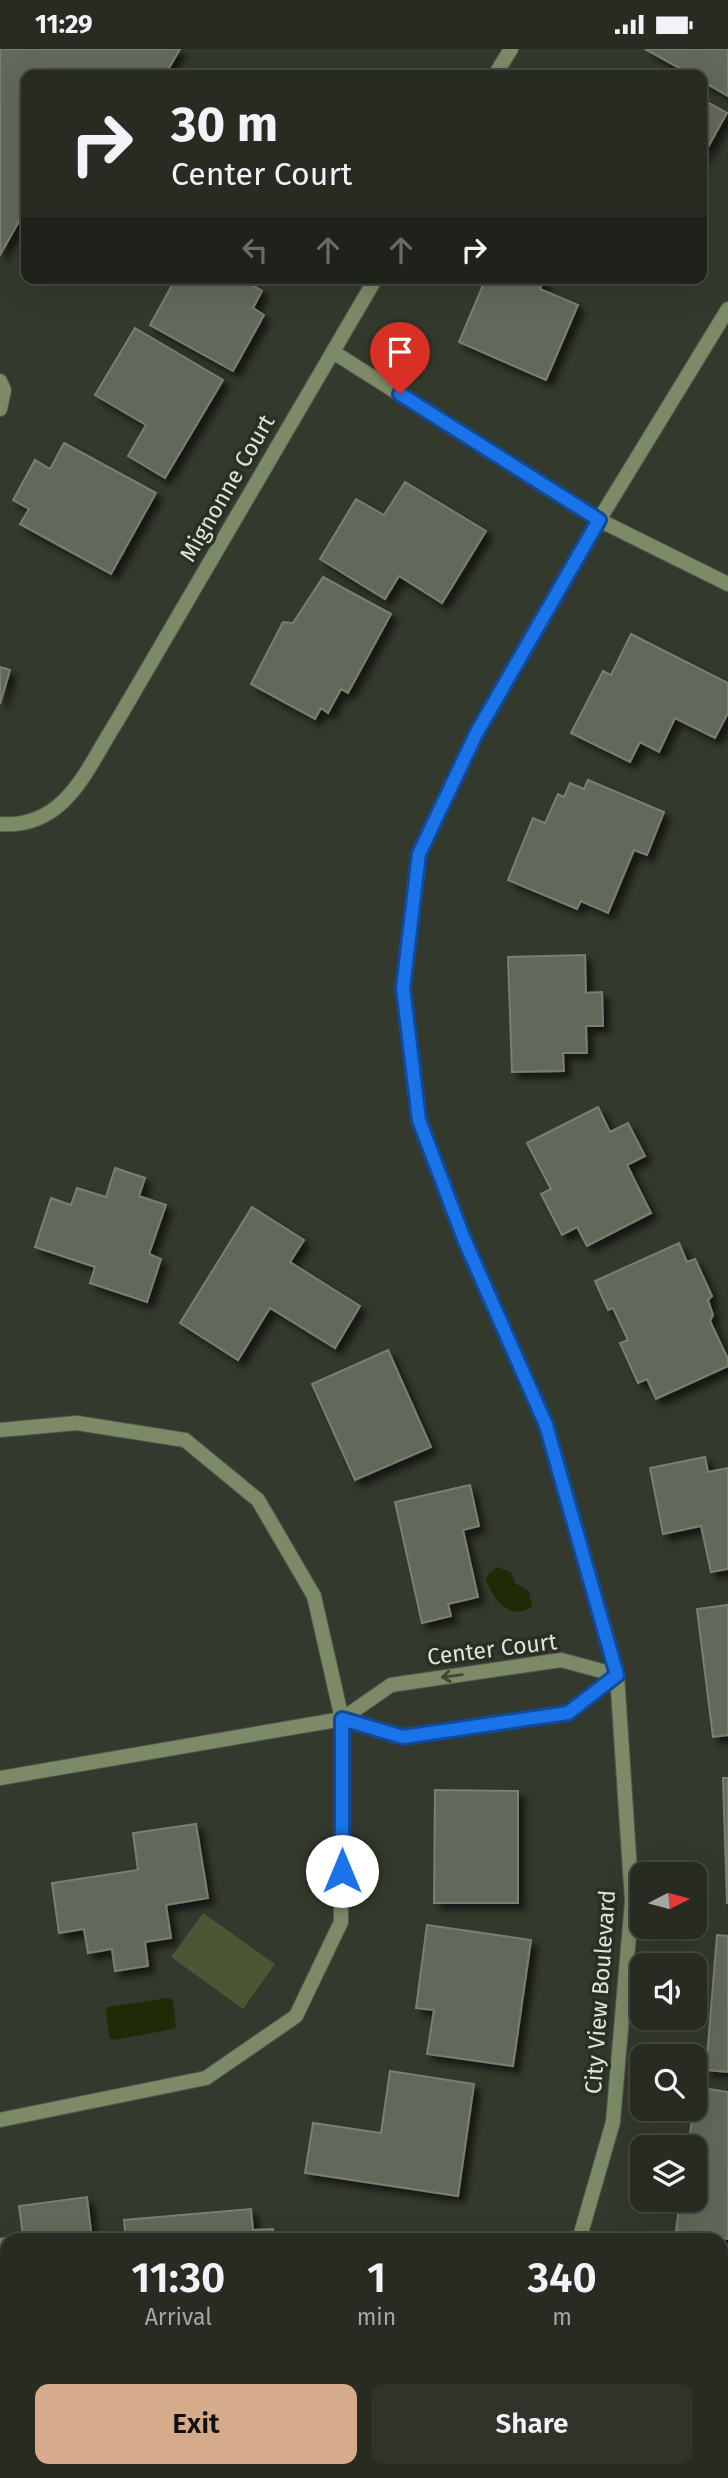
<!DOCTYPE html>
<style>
body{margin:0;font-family:"Fira Sans",sans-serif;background:#2f332a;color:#f1f3f6;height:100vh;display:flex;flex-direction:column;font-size:26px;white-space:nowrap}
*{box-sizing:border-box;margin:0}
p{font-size:23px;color:#a4a7a5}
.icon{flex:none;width:38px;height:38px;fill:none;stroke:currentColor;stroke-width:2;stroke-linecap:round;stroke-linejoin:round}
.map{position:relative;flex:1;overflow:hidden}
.side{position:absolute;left:0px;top:2184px;width:728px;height:245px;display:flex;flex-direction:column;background:#272b22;border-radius:21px 21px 0 0;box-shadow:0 7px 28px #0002,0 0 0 2px #434740}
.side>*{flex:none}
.hud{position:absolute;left:21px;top:21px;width:686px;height:214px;border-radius:14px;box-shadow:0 7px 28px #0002,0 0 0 2px #434740;background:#272b22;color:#f1f3f6;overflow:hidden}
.needle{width:46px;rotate:84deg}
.tools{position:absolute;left:630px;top:1813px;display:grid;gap:14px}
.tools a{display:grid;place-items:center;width:77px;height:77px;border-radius:14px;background:#272b22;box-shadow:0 7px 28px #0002,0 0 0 2px #434740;font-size:35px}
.pin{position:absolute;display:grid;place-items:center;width:60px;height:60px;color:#fff;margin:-72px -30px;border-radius:50% 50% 50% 0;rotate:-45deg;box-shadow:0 0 7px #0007}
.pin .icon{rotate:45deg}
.me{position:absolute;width:77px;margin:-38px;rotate:0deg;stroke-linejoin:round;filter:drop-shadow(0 0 5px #0008)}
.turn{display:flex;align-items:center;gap:24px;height:147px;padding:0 35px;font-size:32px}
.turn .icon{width:91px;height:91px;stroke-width:2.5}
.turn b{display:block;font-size:49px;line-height:60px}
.lanes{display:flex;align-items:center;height:66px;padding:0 35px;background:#0003;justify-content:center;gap:35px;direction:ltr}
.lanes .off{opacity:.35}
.eta{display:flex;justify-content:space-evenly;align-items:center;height:119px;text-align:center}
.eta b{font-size:42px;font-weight:600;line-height:49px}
.action{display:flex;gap:14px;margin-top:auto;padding:14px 35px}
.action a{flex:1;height:80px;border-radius:14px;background:#d6ab8b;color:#111;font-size:28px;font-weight:600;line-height:80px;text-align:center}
.action a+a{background:#2f332a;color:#f1f3f6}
.status{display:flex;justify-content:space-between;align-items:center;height:49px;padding:0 35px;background:#272b22;direction:ltr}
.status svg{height:19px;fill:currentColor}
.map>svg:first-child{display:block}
</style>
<div class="status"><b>11:29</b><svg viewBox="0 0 49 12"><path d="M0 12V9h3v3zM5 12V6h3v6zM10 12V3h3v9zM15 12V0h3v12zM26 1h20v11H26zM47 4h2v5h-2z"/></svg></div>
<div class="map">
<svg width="728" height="2429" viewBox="0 0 728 2429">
<defs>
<filter id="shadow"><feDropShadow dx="6" dy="6" stdDeviation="3.5" flood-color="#0009"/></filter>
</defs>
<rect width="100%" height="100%" fill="#34392d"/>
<path fill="#4a5634" d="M 203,1864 L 275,1915 L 243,1960 L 171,1908 Z"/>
<path fill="#1f2a06" d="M 498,1518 L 512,1524 L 515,1534 L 529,1542 L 532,1558 C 509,1572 494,1551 486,1531 L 489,1524 Z
M 169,1949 L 173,1952 L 176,1977 L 174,1980 L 113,1991 L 109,1988 L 106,1961 L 108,1958 Z"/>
<path fill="#62685a" stroke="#797f71" stroke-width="2" filter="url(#shadow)" d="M 0,0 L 180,0 L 165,26 L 26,26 L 26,160 L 0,206 Z
M 645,0 L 728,0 L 728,47 L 702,32 L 702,26 L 692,26 Z
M 702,50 L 727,64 L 702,109 Z
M 176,229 L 240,229 L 262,242 L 253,259 L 264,266 L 233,322 L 150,276 Z
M 486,229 L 544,229 L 540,240 L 578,256 L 546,331 L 459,293 Z
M 135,279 L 223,331 L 165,429 L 128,407 L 146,376 L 95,346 Z
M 64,394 L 156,444 L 111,525 L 20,475 L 29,460 L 13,451 L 35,411 L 50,420 Z
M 405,433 L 486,482 L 442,554 L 399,527 L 385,550 L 320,510 L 356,450 L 384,466 Z
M 323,528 L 391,565 L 348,644 L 341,640 L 328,664 L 321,659 L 315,670 L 251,635 L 283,573 L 293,574 Z
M 631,585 L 728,634 L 728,664 L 715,689 L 675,669 L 659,703 L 640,693 L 630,713 L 571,684 L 603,622 L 611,626 Z
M 0,618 L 10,621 L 0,655 Z
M 588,731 L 664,763 L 647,806 L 634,801 L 608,864 L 581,852 L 577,860 L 508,831 L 533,769 L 545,774 L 558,745 L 564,748 L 570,734 L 584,740 Z
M 585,906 L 586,944 L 602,943 L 603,977 L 586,977 L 587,1004 L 563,1004 L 564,1022 L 512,1023 L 508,908 Z
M 598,1058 L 610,1083 L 628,1074 L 645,1107 L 627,1116 L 651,1164 L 587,1197 L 577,1178 L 562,1186 L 541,1145 L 551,1140 L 527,1094 Z
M 115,1119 L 145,1129 L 139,1147 L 166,1156 L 149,1205 L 161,1210 L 147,1253 L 90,1234 L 95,1218 L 35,1198 L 51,1149 L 71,1156 L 77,1139 L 106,1148 Z
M 252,1158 L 304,1191 L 290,1213 L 360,1257 L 335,1299 L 270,1259 L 238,1311 L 180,1274 Z
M 679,1194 L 687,1213 L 695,1210 L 712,1247 L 708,1251 L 713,1266 L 710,1272 L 728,1310 L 728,1317 L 656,1350 L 647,1330 L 638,1334 L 620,1294 L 628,1291 L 613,1259 L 608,1261 L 595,1232 Z
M 388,1301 L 431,1398 L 355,1431 L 312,1335 Z
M 705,1408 L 708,1423 L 728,1419 L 728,1520 L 711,1523 L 701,1477 L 663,1485 L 650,1419 Z
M 470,1436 L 479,1477 L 463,1481 L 478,1548 L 448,1555 L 451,1567 L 422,1574 L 395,1453 Z
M 728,1556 L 728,1686 L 713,1688 L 697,1560 Z
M 723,1729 L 728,1729 L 727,1855 Z
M 435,1741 L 518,1742 L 518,1854 L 434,1854 Z
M 196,1775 L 208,1849 L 166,1856 L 171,1889 L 145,1893 L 148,1917 L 115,1922 L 112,1900 L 88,1904 L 84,1880 L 59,1884 L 52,1834 L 138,1821 L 133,1784 Z
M 427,1876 L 531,1891 L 513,2017 L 427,2005 L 434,1961 L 416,1959 Z
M 717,1886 L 728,1887 L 728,2023 L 706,2021 Z
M 390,2022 L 474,2035 L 458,2147 L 305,2124 L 313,2074 L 381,2084 Z
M 697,2038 L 728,2043 L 728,2190 L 676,2182 L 680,2151 L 695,2151 L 695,2098 L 688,2098 Z
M 87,2148 L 92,2191 L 7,2191 L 7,2256 L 0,2257 L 0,2190 L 23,2187 L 19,2157 Z
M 251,2160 L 253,2181 L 273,2180 L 274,2191 L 126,2191 L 124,2171 Z
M 721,2232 L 728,2234 L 728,2264 L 721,2301 Z
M 721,2321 L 728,2323 L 721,2374 Z
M 351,2422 L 420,2422 L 420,2429 L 351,2429 Z
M 602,2422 L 707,2422 L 707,2429 L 602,2429 Z"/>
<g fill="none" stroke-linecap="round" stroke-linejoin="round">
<defs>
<path id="lane" d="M 0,332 L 4,341 L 0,360
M 0,775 C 66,780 87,719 117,672"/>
<path id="street" d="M 495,26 L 511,0
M 333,303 L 599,471 L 728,535
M 117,672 L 376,229
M 0,1381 L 77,1374 L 185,1391 L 258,1451 L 314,1547 L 342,1670 L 341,1873 L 296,1967 L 206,2029 L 0,2071
M 0,1729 L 342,1670 L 391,1636 L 561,1611 L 617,1626 L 568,1664 L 403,1688 L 342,1670
M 579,2191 L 613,2073 L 632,1852 L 617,1626 L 546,1375 L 464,1190 L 419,1071 L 403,939 L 419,805 L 476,685 L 599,471 L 728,260
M 505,2429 L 507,2422"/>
</defs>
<use href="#lane" stroke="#53584c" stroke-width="16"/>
<use href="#street" stroke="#53584c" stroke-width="16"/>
<use href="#lane" stroke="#7c8a67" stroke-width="14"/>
<use href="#street" stroke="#7c8a67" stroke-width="14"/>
</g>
<defs><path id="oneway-shaft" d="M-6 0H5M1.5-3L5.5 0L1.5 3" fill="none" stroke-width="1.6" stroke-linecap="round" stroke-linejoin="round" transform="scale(1.75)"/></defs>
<use stroke="#3e4634" href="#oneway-shaft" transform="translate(452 1627) rotate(172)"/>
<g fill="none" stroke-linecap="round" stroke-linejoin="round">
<defs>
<path id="route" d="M 342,1822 L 342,1670 L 403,1688 L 568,1664 L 617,1626 L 546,1376 L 464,1190 L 419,1071 L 403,939 L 419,805 L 476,685 L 599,471 L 400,345"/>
</defs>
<use href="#route" stroke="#114b97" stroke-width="18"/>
<use href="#route" stroke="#1a73e8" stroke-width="12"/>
</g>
<g text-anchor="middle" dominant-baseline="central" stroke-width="7" stroke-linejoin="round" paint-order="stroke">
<g font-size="23" fill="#e1e4dc" stroke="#2a2f23">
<text transform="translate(227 439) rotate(-60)">Mignonne Court</text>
<text transform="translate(492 1600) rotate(-7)">Center Court</text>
<text transform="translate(600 1943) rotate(-86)">City View Boulevard</text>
</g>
</g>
</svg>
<div class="tools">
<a><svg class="needle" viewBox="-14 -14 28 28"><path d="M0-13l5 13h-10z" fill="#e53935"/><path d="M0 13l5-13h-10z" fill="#a4a7a5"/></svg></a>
<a><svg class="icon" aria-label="sound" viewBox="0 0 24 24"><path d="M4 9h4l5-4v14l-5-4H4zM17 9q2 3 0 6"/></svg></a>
<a><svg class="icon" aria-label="search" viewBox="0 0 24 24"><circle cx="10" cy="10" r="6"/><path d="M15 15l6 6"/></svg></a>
<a><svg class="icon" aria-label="layers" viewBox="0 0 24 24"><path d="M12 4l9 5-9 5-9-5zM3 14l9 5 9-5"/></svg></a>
</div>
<div class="pin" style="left:400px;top:345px;background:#d93025"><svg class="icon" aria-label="arrive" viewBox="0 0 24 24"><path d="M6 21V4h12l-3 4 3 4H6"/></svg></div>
<svg class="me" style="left:342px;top:1822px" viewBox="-20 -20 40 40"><circle r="19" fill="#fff"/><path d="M0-13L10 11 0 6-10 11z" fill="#1a73e8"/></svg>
<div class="hud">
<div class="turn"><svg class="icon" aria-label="right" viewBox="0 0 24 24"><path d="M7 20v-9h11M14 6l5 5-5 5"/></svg><div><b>30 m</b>Center Court</div></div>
<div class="lanes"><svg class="icon off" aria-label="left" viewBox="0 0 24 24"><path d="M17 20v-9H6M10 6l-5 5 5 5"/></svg><svg class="icon off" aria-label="ahead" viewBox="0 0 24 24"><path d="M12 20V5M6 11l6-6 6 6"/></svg><svg class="icon off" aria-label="ahead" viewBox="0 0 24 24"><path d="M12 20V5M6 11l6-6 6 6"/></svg><svg class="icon" aria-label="right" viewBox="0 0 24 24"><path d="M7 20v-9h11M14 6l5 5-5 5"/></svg></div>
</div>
<section class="side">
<div class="eta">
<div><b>11:30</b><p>Arrival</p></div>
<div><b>1</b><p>min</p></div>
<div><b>340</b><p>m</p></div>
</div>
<div class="action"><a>Exit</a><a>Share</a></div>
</section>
</div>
